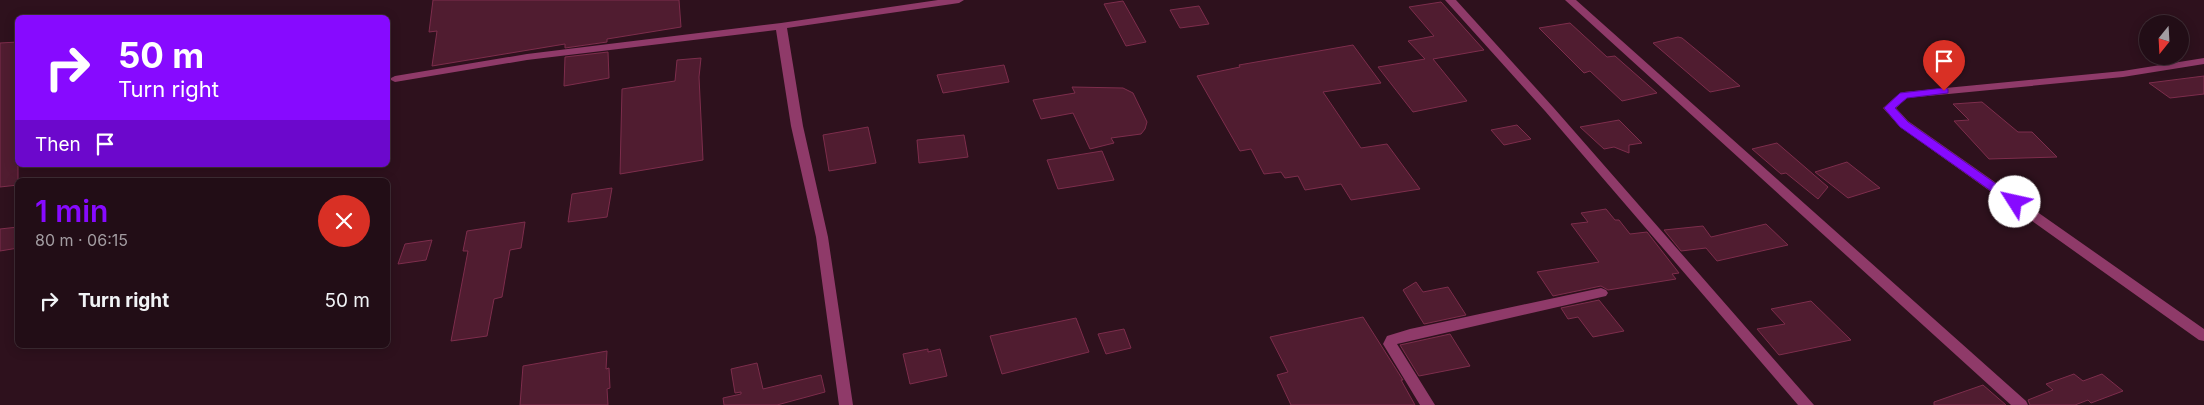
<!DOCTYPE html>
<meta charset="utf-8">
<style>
body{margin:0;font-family:Inter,sans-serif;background:#2e1b23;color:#f1f3f6;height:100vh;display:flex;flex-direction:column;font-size:19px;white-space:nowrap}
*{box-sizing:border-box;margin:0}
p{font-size:16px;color:#a29ca1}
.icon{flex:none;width:28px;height:28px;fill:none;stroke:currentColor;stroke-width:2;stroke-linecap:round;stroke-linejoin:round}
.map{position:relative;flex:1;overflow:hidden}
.side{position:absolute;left:15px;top:178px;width:375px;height:170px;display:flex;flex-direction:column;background:#220d16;border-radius:8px;box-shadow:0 2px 12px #0003,0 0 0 1px #3f2d35}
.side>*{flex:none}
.guide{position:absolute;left:15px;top:15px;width:375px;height:152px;border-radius:8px;box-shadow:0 2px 12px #0003,0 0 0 1px #3f2d35;background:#870aff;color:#fff;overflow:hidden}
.needle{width:32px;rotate:198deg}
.buttons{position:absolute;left:2139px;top:15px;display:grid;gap:10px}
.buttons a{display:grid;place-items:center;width:50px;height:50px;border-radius:50%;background:#220d16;box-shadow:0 2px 12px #0003,0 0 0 1px #3f2d35;font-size:25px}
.pin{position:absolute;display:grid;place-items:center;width:42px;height:42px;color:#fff;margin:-51px -21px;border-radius:50% 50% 50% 0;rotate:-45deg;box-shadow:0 0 5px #0007}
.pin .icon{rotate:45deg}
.me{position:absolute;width:55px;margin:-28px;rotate:305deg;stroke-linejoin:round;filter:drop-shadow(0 0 4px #0008)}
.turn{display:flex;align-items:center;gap:18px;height:105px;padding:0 20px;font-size:22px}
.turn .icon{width:65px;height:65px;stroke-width:2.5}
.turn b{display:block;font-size:35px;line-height:42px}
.then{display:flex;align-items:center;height:48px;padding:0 20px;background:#0003;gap:10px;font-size:19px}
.round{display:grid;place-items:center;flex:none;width:52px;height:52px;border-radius:26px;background:#2e1b23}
.headline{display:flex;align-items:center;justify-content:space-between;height:85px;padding:0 20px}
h1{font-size:30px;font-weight:600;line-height:38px;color:#870aff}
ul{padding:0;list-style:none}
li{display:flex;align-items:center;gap:15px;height:75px;padding:0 20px}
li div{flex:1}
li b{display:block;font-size:19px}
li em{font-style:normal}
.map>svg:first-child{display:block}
</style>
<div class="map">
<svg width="2204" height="405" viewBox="0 0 2204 405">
<rect width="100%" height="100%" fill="#2e111d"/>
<path fill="#501c30" stroke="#7d2d4c" d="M 433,0 L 679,0 L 681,27 L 607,39 L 607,42 L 565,48 L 565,44 L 432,66 L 437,31 L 429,32 Z
M 1123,1 L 1146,42 L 1126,46 L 1104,4 Z
M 1441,2 L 1484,50 L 1433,59 L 1467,101 L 1413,112 L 1378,67 L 1425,59 L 1408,41 L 1434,36 L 1409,7 Z
M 1199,6 L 1209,24 L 1180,28 L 1170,10 Z
M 1570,23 L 1607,57 L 1615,56 L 1657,93 L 1622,101 L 1590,71 L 1584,73 L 1539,28 Z
M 1678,37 L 1682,38 L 1740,86 L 1710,92 L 1653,43 Z
M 18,42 L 18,185 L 0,187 L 0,43 Z
M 1353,45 L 1381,83 L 1323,92 L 1361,148 L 1387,144 L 1420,189 L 1351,200 L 1341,184 L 1305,190 L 1298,176 L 1285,178 L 1281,172 L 1264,174 L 1251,149 L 1240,151 L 1197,76 L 1240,67 L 1239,65 Z
M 608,52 L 609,78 L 564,86 L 565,57 Z
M 701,58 L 699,77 L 703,160 L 620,174 L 622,89 L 675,81 L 677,60 Z
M 1004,65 L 1009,82 L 943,93 L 937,75 Z
M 2204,76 L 2204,94 L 2170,98 L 2149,83 Z
M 1072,87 L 1123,88 L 1133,93 L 1147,122 L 1145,129 L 1141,134 L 1111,138 L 1114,143 L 1090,149 L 1073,113 L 1041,119 L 1033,100 L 1075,93 Z
M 1982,102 L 2018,132 L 2032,132 L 2057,157 L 1989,159 L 1954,121 L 1969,120 L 1953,104 Z
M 1619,120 L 1642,143 L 1629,145 L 1629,153 L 1614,147 L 1604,149 L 1580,127 Z
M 1517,125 L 1531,139 L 1504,145 L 1491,130 Z
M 868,127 L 876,163 L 829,171 L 823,135 Z
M 964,135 L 968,157 L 919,163 L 917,140 Z
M 1777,143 L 1828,187 L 1818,199 L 1786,173 L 1781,174 L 1752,149 Z
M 1102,151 L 1114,180 L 1058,189 L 1047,160 Z
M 1847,162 L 1880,188 L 1848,198 L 1815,172 Z
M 612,188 L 607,217 L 568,222 L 572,194 Z
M 1606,209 L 1615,220 L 1619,220 L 1630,234 L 1647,232 L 1679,273 L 1672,274 L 1676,279 L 1608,290 L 1601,286 L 1553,296 L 1537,272 L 1599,262 L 1571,224 L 1588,222 L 1581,213 Z
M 525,222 L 521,248 L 510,250 L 502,297 L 494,299 L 487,336 L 451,341 L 468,251 L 463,251 L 467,231 Z
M 1766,224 L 1788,245 L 1717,261 L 1706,248 L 1681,251 L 1664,230 L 1703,226 L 1711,237 Z
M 18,227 L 18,248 L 0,251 L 0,229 Z
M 432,240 L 426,260 L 398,264 L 405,244 Z
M 1416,282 L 1423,292 L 1448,287 L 1466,315 L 1424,324 L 1403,290 Z
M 1599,300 L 1624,331 L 1593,337 L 1578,317 L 1568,319 L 1561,308 Z
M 1811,301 L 1851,340 L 1779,355 L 1757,329 L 1785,324 L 1771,309 Z
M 1363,317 L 1403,380 L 1401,380 L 1415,405 L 1291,405 L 1277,375 L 1288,372 L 1270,337 Z
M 1076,318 L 1089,352 L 1002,374 L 990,336 Z
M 1124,329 L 1131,348 L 1106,354 L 1098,334 Z
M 1450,334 L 1470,366 L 1419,376 L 1400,345 Z
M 928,349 L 928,352 L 940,349 L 947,376 L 910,384 L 903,354 Z
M 607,351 L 606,369 L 609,368 L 610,388 L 607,389 L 608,405 L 520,405 L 523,366 Z
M 757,363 L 763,389 L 821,375 L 825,392 L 777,405 L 724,405 L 723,398 L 741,394 L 741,392 L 735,393 L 731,369 Z
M 2074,374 L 2083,381 L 2102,374 L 2123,391 L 2091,403 L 2088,400 L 2075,405 L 2030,405 L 2028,400 L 2053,390 L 2046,384 Z
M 1983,385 L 2006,405 L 1934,405 L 1934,402 Z"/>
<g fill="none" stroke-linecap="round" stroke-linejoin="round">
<path fill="#8f3a69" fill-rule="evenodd" d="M 938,0 L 964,0 L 959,3 L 787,28 L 803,126 L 828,237 L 853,405 L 839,405 L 816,237 L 791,126 L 776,30 L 527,60 L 395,82 L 389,79 L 395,76 L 527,54 L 781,23 Z
M 1445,0 L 1456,0 L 1553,107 L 1814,405 L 1798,405 L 1545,111 Z
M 1565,0 L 1576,0 L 2026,401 L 2028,405 L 2011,405 Z
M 2204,58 L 2204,64 L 2123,77 L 1907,98 L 1896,108 L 1908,121 L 2204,329 L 2204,341 L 2199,340 L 1900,127 L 1883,108 L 1900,93 L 1904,92 L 2123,71 Z
M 1601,288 L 1606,290 L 1608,293 L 1606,296 L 1397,344 L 1435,405 L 1420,405 L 1383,344 L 1387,336 L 1410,329 Z"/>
</g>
<path fill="#870aff" stroke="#5806a6" d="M 1944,88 L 1948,89 L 1948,93 L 1907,98 L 1895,108 L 1908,122 L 2019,200 L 2020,202 L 2019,205 L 2011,205 L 1900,127 L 1884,108 L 1900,93 Z"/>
</svg>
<div class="buttons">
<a><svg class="needle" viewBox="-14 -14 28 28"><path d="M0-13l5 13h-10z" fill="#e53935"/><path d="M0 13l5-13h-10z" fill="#a29ca1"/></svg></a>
</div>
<div class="pin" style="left:1944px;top:91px;background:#d93025"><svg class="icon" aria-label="arrive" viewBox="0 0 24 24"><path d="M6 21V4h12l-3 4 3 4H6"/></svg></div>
<svg class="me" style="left:2015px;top:202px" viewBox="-20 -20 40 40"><circle r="19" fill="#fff"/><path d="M0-13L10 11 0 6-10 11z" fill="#870aff"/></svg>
<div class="guide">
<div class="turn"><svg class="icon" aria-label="right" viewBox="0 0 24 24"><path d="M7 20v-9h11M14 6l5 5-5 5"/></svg><div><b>50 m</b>Turn right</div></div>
<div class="then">Then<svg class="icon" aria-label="arrive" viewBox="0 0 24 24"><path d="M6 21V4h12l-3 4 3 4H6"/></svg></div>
</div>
<section class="side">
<div class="headline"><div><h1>1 min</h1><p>80 m · 06:15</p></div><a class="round" style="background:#d93025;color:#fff"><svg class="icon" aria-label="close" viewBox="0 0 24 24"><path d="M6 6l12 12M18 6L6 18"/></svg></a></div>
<ul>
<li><svg class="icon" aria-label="right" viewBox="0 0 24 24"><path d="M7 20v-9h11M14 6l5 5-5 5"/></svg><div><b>Turn right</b></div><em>50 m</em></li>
</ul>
</section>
</div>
